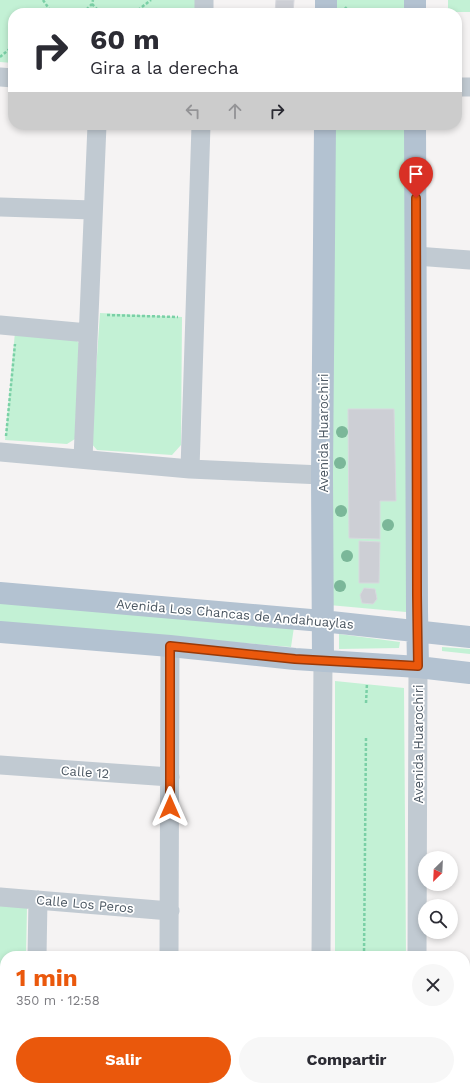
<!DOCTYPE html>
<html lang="es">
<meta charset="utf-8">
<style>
body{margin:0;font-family:"Work Sans",sans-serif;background:#f7f7f7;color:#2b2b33;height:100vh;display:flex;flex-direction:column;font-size:15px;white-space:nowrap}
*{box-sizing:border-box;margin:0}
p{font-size:13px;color:#7c7c81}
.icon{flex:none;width:22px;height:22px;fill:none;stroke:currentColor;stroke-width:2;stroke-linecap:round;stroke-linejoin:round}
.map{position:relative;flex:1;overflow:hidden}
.panel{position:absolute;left:0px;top:951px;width:470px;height:140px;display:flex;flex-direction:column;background:#fff;border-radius:16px 16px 0 0;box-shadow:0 2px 6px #0003}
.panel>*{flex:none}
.banner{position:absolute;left:8px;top:8px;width:454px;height:122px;border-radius:16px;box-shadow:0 2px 6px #0003;background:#fff;color:#2b2b33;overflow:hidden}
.needle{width:26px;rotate:204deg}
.fabs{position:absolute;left:418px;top:851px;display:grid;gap:8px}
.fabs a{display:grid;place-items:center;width:40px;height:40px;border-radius:50%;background:#fff;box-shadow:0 2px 6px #0003;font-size:20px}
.pin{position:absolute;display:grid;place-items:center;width:34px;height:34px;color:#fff;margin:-41px -17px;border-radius:50% 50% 50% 0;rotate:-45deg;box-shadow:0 0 4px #0007}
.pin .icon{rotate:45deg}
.me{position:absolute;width:44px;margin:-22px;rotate:0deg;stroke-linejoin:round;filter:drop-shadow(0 0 3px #0008)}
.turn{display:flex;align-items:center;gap:14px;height:84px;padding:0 16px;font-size:18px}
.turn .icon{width:52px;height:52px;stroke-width:2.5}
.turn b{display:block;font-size:28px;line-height:34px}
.lanes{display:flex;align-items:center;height:38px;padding:0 16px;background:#0003;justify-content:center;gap:20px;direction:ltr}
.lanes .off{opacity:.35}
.round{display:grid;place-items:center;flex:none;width:42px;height:42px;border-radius:21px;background:#f7f7f7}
.headline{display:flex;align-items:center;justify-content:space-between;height:68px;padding:0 16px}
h1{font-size:24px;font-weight:700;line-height:30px;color:#ea580c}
.button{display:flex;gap:8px;margin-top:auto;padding:8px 16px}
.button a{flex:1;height:46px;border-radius:24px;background:#ea580c;color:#fff;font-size:16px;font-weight:700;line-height:46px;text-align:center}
.button a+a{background:#f7f7f7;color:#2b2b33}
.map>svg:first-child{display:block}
</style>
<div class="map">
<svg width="470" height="1091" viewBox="0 0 470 1091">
<rect width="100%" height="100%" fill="#f5f3f3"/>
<path fill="#c3f1d5" d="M 0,0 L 198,0 L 197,13 L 13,13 L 13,63 L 0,62 Z
M 332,0 L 409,0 L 409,13 L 332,13 Z
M 448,0 L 470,0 L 470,12 L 448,12 Z
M 332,125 L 408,125 L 406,612 L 329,605 Z
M 100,313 L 182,317 L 181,445 L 172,455 L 97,450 L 91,443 Z
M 15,332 L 73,337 L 79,343 L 75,439 L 67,444 L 5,440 Z
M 0,601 L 294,627 L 291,647 L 0,623 Z
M 339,634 L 400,642 L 399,648 L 339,649 Z
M 442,647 L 470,649 L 470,654 L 442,651 Z
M 335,681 L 404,688 L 406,956 L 335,956 Z
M 0,905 L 27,907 L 26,956 L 5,956 L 5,1046 L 0,1046 Z
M 334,1086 L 405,1086 L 405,1091 L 334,1091 Z"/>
<path fill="#cdcfd5" stroke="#d7d9de" d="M 276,0 L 294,0 L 293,13 L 275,13 Z
M 348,409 L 394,409 L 396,501 L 380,501 L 380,539 L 349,538 Z
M 359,541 L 380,542 L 379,583 L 359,583 Z
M 364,588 L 375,589 L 377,599 L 373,604 L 362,603 L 360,595 Z"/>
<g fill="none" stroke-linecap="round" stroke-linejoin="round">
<path stroke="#7ad0a6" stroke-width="2.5" stroke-dasharray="3 2" stroke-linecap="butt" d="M 43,0 L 52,13
M 92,4 L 101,13
M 345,7 L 350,13
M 83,13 L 92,4 L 93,0
M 134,13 L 151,0
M 0,57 L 13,46
M 107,315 L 178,317
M 6,436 L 15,344
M 366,703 L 367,683
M 364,956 L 366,737"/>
<path stroke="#c1cad2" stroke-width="19" d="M 204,13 L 204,0
M 0,77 L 13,78
M 457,87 L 470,87
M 0,207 L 93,210
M 416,256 L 470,260
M 0,325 L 88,333
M 0,452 L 190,469 L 322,475
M 83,459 L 97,125
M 190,469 L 201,125
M 0,765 L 170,777
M 0,897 L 170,911
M 37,956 L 38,900
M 169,956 L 170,646
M 321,956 L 323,661
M 417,956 L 418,667
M 0,1056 L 5,1056
M 36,1091 L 36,1086
M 169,1091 L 169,1086
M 320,1091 L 320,1086
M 416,1091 L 416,1086"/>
<path stroke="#b3c2d1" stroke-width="22" d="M 326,13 L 326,0
M 415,13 L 415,0
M 415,125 L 417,611 L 418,667
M 0,593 L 322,621 L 470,637
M 0,632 L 170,646 L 295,659 L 418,667 L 470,673
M 323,661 L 322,475 L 325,125"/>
</g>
<g fill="#7bb799">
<circle cx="342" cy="432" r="6"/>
<circle cx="340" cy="463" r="6"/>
<circle cx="341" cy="511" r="6"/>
<circle cx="388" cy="525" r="6"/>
<circle cx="347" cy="556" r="6"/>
<circle cx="340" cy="586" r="6"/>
</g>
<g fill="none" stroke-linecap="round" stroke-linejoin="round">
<defs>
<path id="route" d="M 170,807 L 170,646 L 295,659 L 418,666 L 417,595 L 416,198"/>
</defs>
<use href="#route" stroke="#983908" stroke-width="10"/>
<use href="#route" stroke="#ea580c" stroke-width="7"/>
</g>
<g text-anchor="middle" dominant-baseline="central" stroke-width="3.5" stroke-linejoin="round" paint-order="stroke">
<g font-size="13" fill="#4a5661" stroke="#fff">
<text transform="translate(323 433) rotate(-90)">Avenida Huarochiri</text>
<text transform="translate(235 614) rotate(5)">Avenida Los Chancas de Andahuaylas</text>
<text transform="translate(418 744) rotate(-90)">Avenida Huarochiri</text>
<text transform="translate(85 772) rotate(4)">Calle 12</text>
<text transform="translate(85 904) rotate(5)">Calle Los Peros</text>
</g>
</g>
</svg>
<div class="fabs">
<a><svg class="needle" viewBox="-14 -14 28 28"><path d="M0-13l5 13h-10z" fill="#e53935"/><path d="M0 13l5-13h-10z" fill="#7c7c81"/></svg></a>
<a><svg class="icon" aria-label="search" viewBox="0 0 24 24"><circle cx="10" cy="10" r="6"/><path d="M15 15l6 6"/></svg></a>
</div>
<div class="pin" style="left:416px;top:198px;background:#d93025"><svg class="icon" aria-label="arrive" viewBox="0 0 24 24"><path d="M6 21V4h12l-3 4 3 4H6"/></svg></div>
<svg class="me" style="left:170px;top:807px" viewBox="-20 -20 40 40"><path d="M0-17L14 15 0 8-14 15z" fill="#ea580c" stroke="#fff" stroke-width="4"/></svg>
<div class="banner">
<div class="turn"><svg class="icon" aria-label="right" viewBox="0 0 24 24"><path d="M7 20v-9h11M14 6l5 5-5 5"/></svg><div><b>60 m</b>Gira a la derecha</div></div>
<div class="lanes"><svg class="icon off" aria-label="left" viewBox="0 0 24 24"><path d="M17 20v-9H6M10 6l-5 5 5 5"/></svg><svg class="icon off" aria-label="ahead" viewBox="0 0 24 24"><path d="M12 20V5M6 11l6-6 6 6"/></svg><svg class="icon" aria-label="right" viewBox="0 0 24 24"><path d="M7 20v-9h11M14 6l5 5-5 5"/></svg></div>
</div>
<section class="panel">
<div class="headline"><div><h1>1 min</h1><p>350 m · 12:58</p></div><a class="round"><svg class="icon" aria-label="close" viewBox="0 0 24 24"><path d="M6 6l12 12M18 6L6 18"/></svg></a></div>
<div class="button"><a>Salir</a><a>Compartir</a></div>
</section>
</div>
